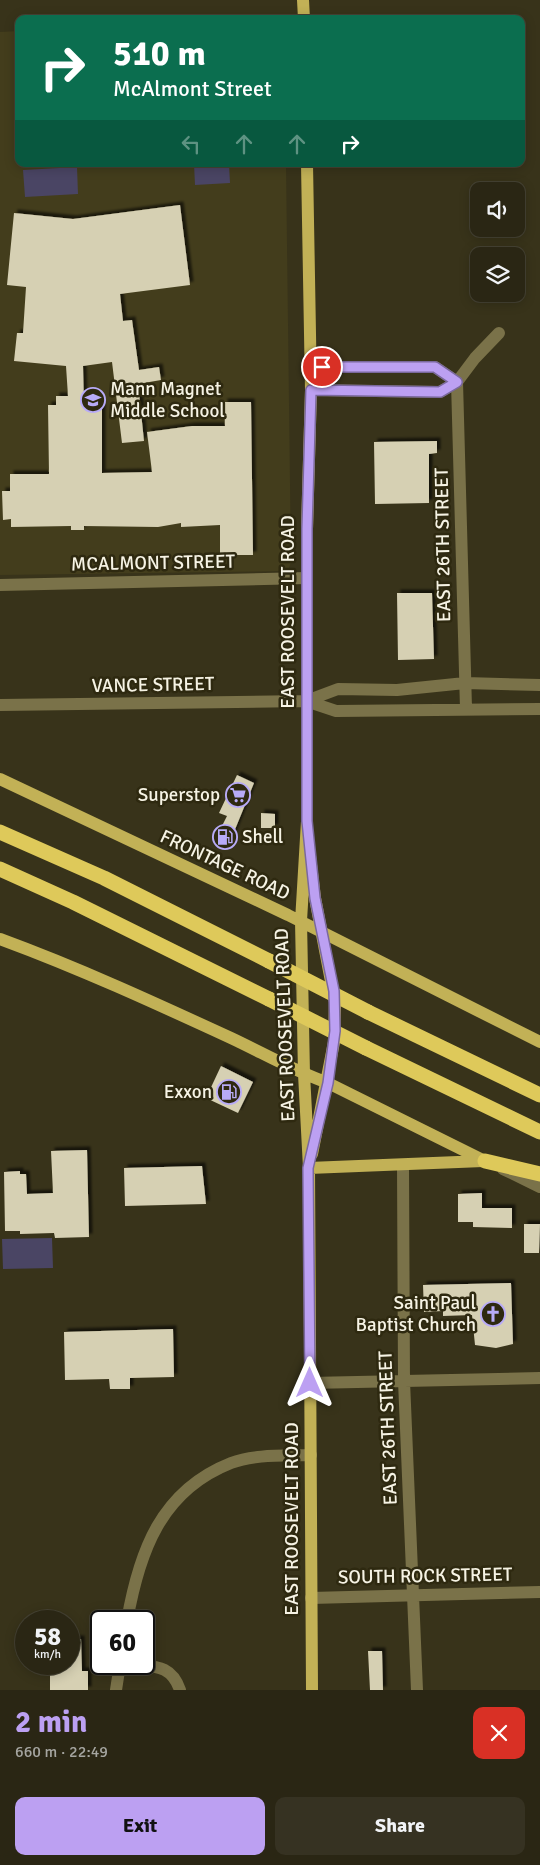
<!DOCTYPE html>
<meta charset="utf-8">
<style>
body{margin:0;font-family:Signika,sans-serif;background:#363222;color:#f1f3f6;height:100vh;display:flex;flex-direction:column;font-size:19px;white-space:nowrap}
*{box-sizing:border-box;margin:0}
p{font-size:16px;color:#a5a5a0}
.icon{flex:none;width:28px;height:28px;fill:none;stroke:currentColor;stroke-width:2;stroke-linecap:round;stroke-linejoin:round}
.map{position:relative;height:1690px;overflow:hidden}
.side{display:flex;flex-direction:column;background:#2a2614;flex:1}
.side>*{flex:none}
.banner{position:absolute;left:15px;top:15px;width:510px;height:152px;border-radius:10px;box-shadow:0 2px 12px #0003,0 0 0 1px #464334;background:#0b6e4f;color:#fff;overflow:hidden}
.controls{position:absolute;left:470px;top:182px;display:grid;gap:10px}
.controls a{display:grid;place-items:center;width:55px;height:55px;border-radius:10px;background:#2a2614;box-shadow:0 2px 12px #0003,0 0 0 1px #464334;font-size:25px}
.speed{position:absolute;left:15px;top:1610px;display:flex;gap:10px;font-size:25px;font-weight:700;text-align:center}
.speed>*{display:grid;place-content:center;width:65px;height:65px;border-radius:50%;background:#2a2614;box-shadow:0 2px 12px #0003,0 0 0 1px #464334;line-height:1}
.speed small{font-size:12px;font-weight:400}
.speed .limit{border:2px solid #111;border-radius:8px;background:#fff;color:#111}
.pin{position:absolute;display:grid;place-items:center;width:42px;height:42px;color:#fff;margin:-21px;border:2px solid #fff;border-radius:50%;box-shadow:0 1px 5px #0007}
.me{position:absolute;width:55px;margin:-28px;rotate:0deg;stroke-linejoin:round;filter:drop-shadow(0 0 4px #0008)}
.turn{display:flex;align-items:center;gap:18px;height:105px;padding:0 15px;font-size:22px}
.turn .icon{width:65px;height:65px;stroke-width:2.5}
.turn b{display:block;font-size:35px;line-height:42px}
.lanes{display:flex;align-items:center;height:48px;padding:0 15px;background:#0003;justify-content:center;gap:25px;direction:ltr}
.lanes .off{opacity:.35}
.round{display:grid;place-items:center;flex:none;width:52px;height:52px;border-radius:10px;background:#363222}
.summary{display:flex;align-items:center;justify-content:space-between;height:85px;padding:0 15px}
h1{font-size:30px;font-weight:700;line-height:38px;color:#bca0f2}
.cta{display:flex;gap:10px;margin-top:auto;padding:10px 15px}
.cta a{flex:1;height:58px;border-radius:10px;background:#bca0f2;color:#111;font-size:20px;font-weight:700;line-height:58px;text-align:center}
.cta a+a{background:#363222;color:#f1f3f6}
.map>svg:first-child{display:block}
</style>
<div class="map">
<svg width="540" height="1690" viewBox="0 0 540 1690">
<defs>
<filter id="shadow"><feDropShadow dx="3.5" dy="-3.5" stdDeviation="1" flood-color="#0009"/></filter>
</defs>
<rect width="100%" height="100%" fill="#38331a"/>
<path fill="#433d1c" d="M 19,31 L 19,164 L 286,164 L 291,562 L 288,571 L 0,575 L 0,32 Z"/>
<path fill="#4a4564" d="M 194,164 L 229,164 L 230,183 L 195,185 Z
M 77,167 L 78,194 L 25,197 L 23,170 Z
M 52,1238 L 53,1268 L 3,1269 L 2,1239 Z"/>
<path fill="#d6d0b3" filter="url(#shadow)" d="M 180,205 L 190,285 L 120,294 L 123,321 L 132,320 L 139,370 L 159,367 L 161,380 L 138,384 L 144,441 L 122,443 L 112,362 L 83,366 L 84,405 L 102,405 L 102,473 L 152,472 L 147,432 L 192,426 L 225,426 L 224,402 L 251,402 L 253,555 L 220,555 L 220,525 L 181,527 L 181,523 L 158,527 L 84,526 L 84,530 L 71,530 L 71,526 L 11,527 L 11,519 L 3,520 L 2,491 L 10,491 L 10,474 L 49,474 L 48,405 L 56,405 L 56,396 L 68,396 L 66,366 L 14,361 L 17,333 L 23,333 L 26,287 L 7,285 L 14,213 L 73,219 Z
M 437,441 L 437,453 L 429,454 L 429,503 L 375,504 L 374,442 Z
M 397,593 L 432,593 L 434,659 L 398,660 Z
M 237,775 L 254,783 L 227,849 L 214,842 L 227,816 L 219,813 Z
M 261,813 L 275,814 L 275,828 L 261,828 Z
M 221,1066 L 253,1082 L 238,1113 L 206,1098 Z
M 87,1150 L 89,1237 L 55,1238 L 54,1233 L 20,1234 L 20,1231 L 5,1231 L 4,1172 L 20,1171 L 20,1174 L 26,1174 L 27,1194 L 53,1193 L 51,1151 Z
M 202,1166 L 206,1204 L 125,1206 L 124,1168 Z
M 482,1193 L 482,1208 L 512,1208 L 512,1228 L 473,1227 L 473,1222 L 458,1222 L 458,1194 Z
M 524,1224 L 540,1224 L 539,1253 L 524,1253 Z
M 511,1283 L 513,1344 L 496,1348 L 475,1345 L 472,1315 L 443,1316 L 443,1311 L 424,1312 L 423,1285 Z
M 173,1329 L 174,1377 L 130,1378 L 130,1389 L 110,1389 L 109,1379 L 65,1380 L 64,1332 Z
M 69,1639 L 81,1639 L 82,1671 L 88,1671 L 88,1690 L 50,1690 L 50,1664 L 69,1664 Z
M 368,1651 L 382,1651 L 383,1690 L 370,1690 Z"/>
<g fill="none" stroke-linecap="round" stroke-linejoin="round">
<path stroke="#7a7249" stroke-width="12" d="M 311,367 L 435,367 L 457,382
M 457,382 L 466,708
M 311,390 L 440,392 L 457,382 L 475,358 L 499,333
M 0,585 L 307,578
M 306,701 L 338,689 L 397,690 L 465,683 L 540,685
M 0,705 L 306,701 L 336,711 L 540,709
M 403,1165 L 404,1381 L 417,1690
M 503,1169 L 540,1187
M 310,1383 L 540,1378
M 311,1598 L 540,1592
M 127,1621 C 139,1553 160,1491 231,1463 C 255,1454 285,1456 311,1455
M 131,1664 C 154,1667 171,1664 180,1690
M 116,1690 L 120,1664"/>
<path stroke="#c2b156" stroke-width="12" d="M 303,0 L 304,19
M 307,164 L 311,390 L 307,529 L 307,821 L 301,921 L 304,1074 L 309,1168 L 312,1690
M 0,779 L 288,915 L 540,1042
M 310,856 L 315,898 L 335,1002 L 334,1042 L 312,1154
M 0,939 C 79,968 155,1003 231,1038 C 263,1053 294,1071 328,1083 L 485,1161
M 309,1168 L 483,1161"/>
<path stroke="#dec95a" stroke-width="15" d="M 0,832 L 104,878 L 269,961
M 0,869 L 73,902 L 269,999
M 368,1012 L 540,1095
M 366,1048 L 540,1132
M 485,1161 L 540,1174"/>
<path stroke="#dec95a" stroke-width="15" d="M 269,961 L 368,1012
M 269,999 L 366,1048"/>
</g>
<g fill="none" stroke-linecap="round" stroke-linejoin="round">
<defs>
<path id="route" d="M 310,1383 L 308,1168 L 328,1083 L 335,1031 L 334,991 L 315,898 L 307,821 L 307,529 L 311,390 L 440,392 L 457,382 L 435,367 L 322,367"/>
</defs>
<use href="#route" stroke="#7a689d" stroke-width="12"/>
<use href="#route" stroke="#bca0f2" stroke-width="9"/>
</g>
<defs>
<symbol id="school-ring" viewBox="-11 -11 22 22"><circle r="9.5" fill="#2e2910" stroke="#b8abf7" stroke-width="1.5"/><path d="M0-5L7-2L0 1L-7-2ZM-4 1L0 2.5L4 1V4Q0 6-4 4Z" fill="#b8abf7"/></symbol>
<symbol id="supermarket-ring" viewBox="-11 -11 22 22"><circle r="9.5" fill="#2e2910" stroke="#b8abf7" stroke-width="1.5"/><path d="M-6-5.5h2.5l.6 2H6L4.5 2H-2.5L-4.4-4H-6ZM-1.5 3.2a1.3 1.3 0 1 0 .1 0ZM3 3.2a1.3 1.3 0 1 0 .1 0Z" fill="#b8abf7"/></symbol>
<symbol id="fuel-ring" viewBox="-11 -11 22 22"><circle r="9.5" fill="#2e2910" stroke="#b8abf7" stroke-width="1.5"/><path d="M-5.5-6h7V0h2V4h1.3V-2.5L3-4.5l.8-.8L6-3V5H2.5V1h-1V6h-7ZM-4.2-4.7v3.2H.2V-4.7Z" fill="#b8abf7"/></symbol>
<symbol id="church-ring" viewBox="-11 -11 22 22"><circle r="9.5" fill="#2e2910" stroke="#b8abf7" stroke-width="1.5"/><path d="M-1.2-6h2.4v3.5h3.3v2.4h-3.3V6h-2.4V-.1h-3.3v-2.4h3.3Z" fill="#b8abf7"/></symbol>
</defs>
<g fill-rule="evenodd">
<use href="#school-ring" x="79" y="386" width="28" height="28"/>
<use href="#supermarket-ring" x="224" y="781" width="28" height="28"/>
<use href="#fuel-ring" x="211" y="823" width="28" height="28"/>
<use href="#fuel-ring" x="215" y="1078" width="28" height="28"/>
<use href="#church-ring" x="479" y="1300" width="28" height="28"/>
</g>
<g text-anchor="middle" dominant-baseline="central" stroke-width="5" stroke-linejoin="round" paint-order="stroke">
<g font-size="19" fill="#f6f3e4" stroke="#2e2910" text-anchor="end">
<text x="110" y="389" text-anchor="start">Mann Magnet<tspan x="110" dy="22">Middle School</tspan></text>
<text x="220" y="795">Superstop</text>
<text x="242" y="837" text-anchor="start">Shell</text>
<text x="212" y="1092">Exxon</text>
<text x="476" y="1303">Saint Paul<tspan x="476" dy="22">Baptist Church</tspan></text>
</g>
<g font-size="19" fill="#f6f3e4" stroke="#2e2910">
<text transform="translate(443 545) rotate(-91)">EAST 26TH STREET</text>
<text transform="translate(153 563) rotate(-1)">MCALMONT STREET</text>
<text transform="translate(288 612) rotate(-90)">EAST ROOSEVELT ROAD</text>
<text transform="translate(153 685) rotate(-1)">VANCE STREET</text>
<text transform="translate(225 865) rotate(25)">FRONTAGE ROAD</text>
<text transform="translate(285 1025) rotate(-92)">EAST ROOSEVELT ROAD</text>
<text transform="translate(388 1428) rotate(-92)">EAST 26TH STREET</text>
<text transform="translate(292 1519) rotate(-90)">EAST ROOSEVELT ROAD</text>
<text transform="translate(425 1576) rotate(-1)">SOUTH ROCK STREET</text>
</g>
</g>
</svg>
<div class="controls">
<a><svg class="icon" aria-label="sound" viewBox="0 0 24 24"><path d="M4 9h4l5-4v14l-5-4H4zM17 9q2 3 0 6"/></svg></a>
<a><svg class="icon" aria-label="layers" viewBox="0 0 24 24"><path d="M12 4l9 5-9 5-9-5zM3 14l9 5 9-5"/></svg></a>
</div>
<div class="speed"><div>58<small>km/h</small></div><div class="limit">60</div></div>
<div class="pin" style="left:322px;top:367px;background:#d93025"><svg class="icon" aria-label="arrive" viewBox="0 0 24 24"><path d="M6 21V4h12l-3 4 3 4H6"/></svg></div>
<svg class="me" style="left:310px;top:1383px" viewBox="-20 -20 40 40"><path d="M0-17L14 15 0 8-14 15z" fill="#bca0f2" stroke="#fff" stroke-width="4"/></svg>
<div class="banner">
<div class="turn"><svg class="icon" aria-label="right" viewBox="0 0 24 24"><path d="M7 20v-9h11M14 6l5 5-5 5"/></svg><div><b>510 m</b>McAlmont Street</div></div>
<div class="lanes"><svg class="icon off" aria-label="left" viewBox="0 0 24 24"><path d="M17 20v-9H6M10 6l-5 5 5 5"/></svg><svg class="icon off" aria-label="ahead" viewBox="0 0 24 24"><path d="M12 20V5M6 11l6-6 6 6"/></svg><svg class="icon off" aria-label="ahead" viewBox="0 0 24 24"><path d="M12 20V5M6 11l6-6 6 6"/></svg><svg class="icon" aria-label="right" viewBox="0 0 24 24"><path d="M7 20v-9h11M14 6l5 5-5 5"/></svg></div>
</div>
</div>
<section class="side">
<div class="summary"><div><h1>2 min</h1><p>660 m · 22:49</p></div><a class="round" style="background:#d93025;color:#fff"><svg class="icon" aria-label="close" viewBox="0 0 24 24"><path d="M6 6l12 12M18 6L6 18"/></svg></a></div>
<div class="cta"><a>Exit</a><a>Share</a></div>
</section>
